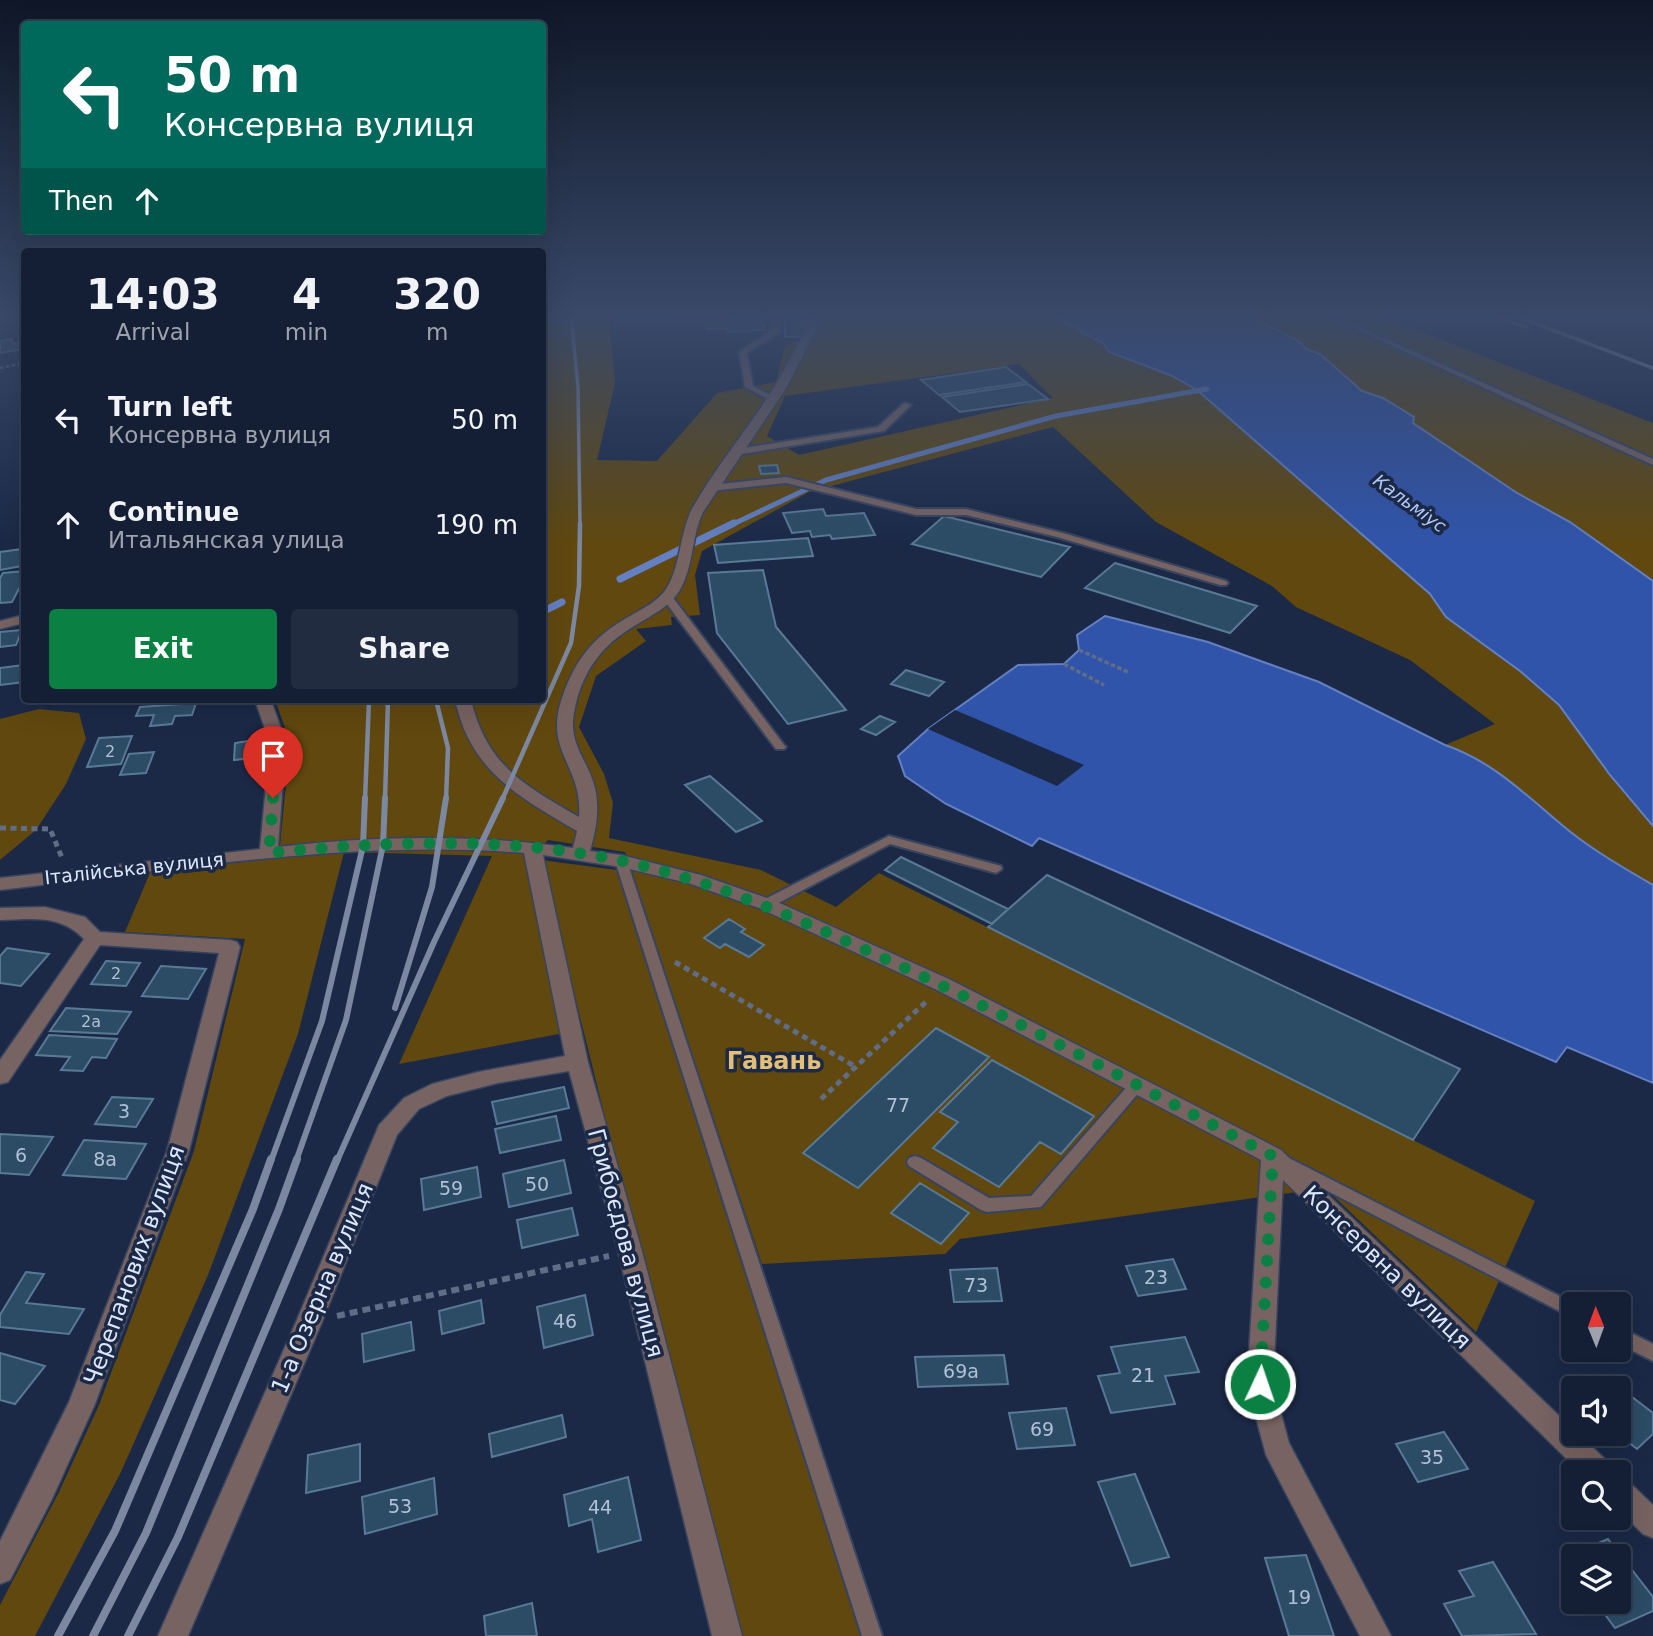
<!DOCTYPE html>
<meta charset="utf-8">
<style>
body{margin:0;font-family:"DejaVu Sans",sans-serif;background:#212c41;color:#f1f3f6;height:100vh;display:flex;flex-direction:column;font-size:26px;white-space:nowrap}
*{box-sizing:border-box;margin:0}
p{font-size:23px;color:#9da2ad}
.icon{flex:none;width:38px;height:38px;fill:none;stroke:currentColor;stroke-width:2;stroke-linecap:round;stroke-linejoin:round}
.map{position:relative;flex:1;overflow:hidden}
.drawer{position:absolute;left:21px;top:248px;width:525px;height:455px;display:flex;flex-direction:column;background:#141f35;border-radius:7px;box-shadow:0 7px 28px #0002,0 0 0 2px #333d50}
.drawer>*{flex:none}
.banner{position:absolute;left:21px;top:21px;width:525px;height:214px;border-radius:7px;box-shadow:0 7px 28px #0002,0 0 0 2px #333d50;background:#00695c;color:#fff;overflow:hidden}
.needle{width:46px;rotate:359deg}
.buttons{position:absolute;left:1561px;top:1292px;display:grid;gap:14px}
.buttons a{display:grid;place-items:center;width:70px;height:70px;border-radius:7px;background:#141f35;box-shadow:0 7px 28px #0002,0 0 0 2px #333d50;font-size:35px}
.pin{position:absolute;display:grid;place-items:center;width:60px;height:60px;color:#fff;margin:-72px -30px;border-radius:50% 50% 50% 0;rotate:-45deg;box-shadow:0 0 7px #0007}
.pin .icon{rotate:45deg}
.me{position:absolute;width:77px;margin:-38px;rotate:3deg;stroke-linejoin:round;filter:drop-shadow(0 0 5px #0008)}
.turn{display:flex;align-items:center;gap:24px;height:147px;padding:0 28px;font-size:32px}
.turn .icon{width:91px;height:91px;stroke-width:2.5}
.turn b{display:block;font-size:49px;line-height:60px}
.then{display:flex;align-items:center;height:66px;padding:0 28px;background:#0003;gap:14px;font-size:26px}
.eta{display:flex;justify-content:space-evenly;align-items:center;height:119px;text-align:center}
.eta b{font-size:42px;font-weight:800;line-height:49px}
.primary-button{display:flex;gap:14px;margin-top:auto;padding:14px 28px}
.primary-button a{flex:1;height:80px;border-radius:7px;background:#0b8043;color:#fff;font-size:28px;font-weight:800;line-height:80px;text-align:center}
.primary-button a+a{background:#212c41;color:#f1f3f6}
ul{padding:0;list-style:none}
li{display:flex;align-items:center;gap:21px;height:105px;padding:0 28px}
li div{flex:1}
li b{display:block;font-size:26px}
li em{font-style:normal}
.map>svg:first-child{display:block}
</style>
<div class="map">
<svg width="1653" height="1636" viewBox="0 0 1653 1636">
<rect width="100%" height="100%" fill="#1b2947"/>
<path fill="#60480f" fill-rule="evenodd" d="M 543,316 L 609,316 L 615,383 L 597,460 L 657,461 L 717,393 L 776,382 L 785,346 L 803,337 L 803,316 L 1052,316 L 1103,343 L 1109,352 L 1170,375 L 1197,390 L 1430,594 L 1446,617 L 1520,671 L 1559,705 L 1610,775 L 1653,826 L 1653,885 C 1622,867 1589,848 1562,825 C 1525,794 1492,761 1445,745 L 1495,724 L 1410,660 L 1296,607 L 1272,586 L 1156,522 L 1053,427 L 809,492 L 702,551 L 695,575 L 700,615 L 671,617 L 672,625 L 636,629 L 646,641 L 596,676 L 579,727 L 604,774 L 613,803 L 609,838 L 761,870 L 836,907 L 879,873 L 1535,1201 L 1476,1332 L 1325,1188 L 960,1239 L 945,1254 L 762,1264 L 625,852 L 548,840 L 528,860 L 570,1032 L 399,1064 L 492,856 L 344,852 L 298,1034 L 208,1275 L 121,1472 L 35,1636 L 0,1636 L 0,1605 L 58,1494 L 99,1405 L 194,1151 L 245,939 L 125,932 L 152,868 L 279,856 L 290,742 L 275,700 L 542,700 ZM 1019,364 L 1053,398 L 799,455 L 767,436 L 785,396 Z
M 1251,316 L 1381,316 L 1653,423 L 1653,581 L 1570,522 L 1517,493 L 1413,423 L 1414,417 L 1383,398 L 1362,391 L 1320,354 L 1306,349 L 1300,342 Z
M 39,709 L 79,713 L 86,739 L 66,784 L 36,830 L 0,860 L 0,719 Z
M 541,860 L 617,870 L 863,1636 L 734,1636 Z"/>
<path fill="#3054aa" stroke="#6480c2" stroke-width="2" d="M 1052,316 L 1251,316 L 1300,342 L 1306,349 L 1320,354 L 1362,391 L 1383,398 L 1414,417 L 1413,423 L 1517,493 L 1570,522 L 1653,581 L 1653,826 L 1610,775 L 1559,705 L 1520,671 L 1446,617 L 1430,594 L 1197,390 L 1170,375 L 1109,352 L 1103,343 Z
M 1105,616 L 1208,642 L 1319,682 L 1445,745 C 1492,761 1525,794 1562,825 C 1589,848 1622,867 1653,885 L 1653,1083 L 1567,1047 L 1556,1062 L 1039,838 L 1032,846 L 946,804 L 905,776 L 898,756 L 928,729 L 1018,665 L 1064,664 L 1079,650 L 1077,635 Z"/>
<path fill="#1b2947" d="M 955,710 L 1084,765 L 1057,786 L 928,729 Z"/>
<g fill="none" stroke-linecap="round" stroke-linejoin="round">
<path stroke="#6480c2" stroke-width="5" d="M 731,525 L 826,480 L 1056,416 L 1207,389"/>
<path stroke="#6480c2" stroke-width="7" d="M 620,579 L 734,523
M 542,612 L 562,602"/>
</g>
<path fill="#2c4c66" stroke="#587a96" stroke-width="2" d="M 785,316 L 803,316 L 804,337 L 785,337 Z
M 760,317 L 765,330 L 728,332 L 727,328 L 707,329 L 704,320 Z
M 12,339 L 14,344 L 19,343 L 23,349 L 0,353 L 0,341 Z
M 1006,367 L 1026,382 L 939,395 L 921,380 Z
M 1028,384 L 1048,399 L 960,412 L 942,397 Z
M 777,465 L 779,473 L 761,474 L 759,466 Z
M 823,509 L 826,516 L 864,513 L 875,535 L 832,539 L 830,535 L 812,537 L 810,531 L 792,533 L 783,513 Z
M 944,516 L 1070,547 L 1041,577 L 912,544 Z
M 808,538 L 813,556 L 718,563 L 714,545 Z
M 22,549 L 22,566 L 0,570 L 0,552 Z
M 1115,563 L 1257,606 L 1230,633 L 1085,588 Z
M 763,570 L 776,627 L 846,710 L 788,724 L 717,633 L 708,573 Z
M 24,571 L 24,579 L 12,602 L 0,603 L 0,578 L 3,573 Z
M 22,630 L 16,645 L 0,647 L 0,632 Z
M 24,665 L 24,682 L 0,685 L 0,668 Z
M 906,670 L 944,682 L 929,696 L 891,684 Z
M 196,703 L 192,715 L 175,716 L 172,724 L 150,726 L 154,715 L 136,716 L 140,707 Z
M 880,716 L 895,722 L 876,735 L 861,729 Z
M 132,736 L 121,764 L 87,767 L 99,738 Z
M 260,739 L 260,757 L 234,760 L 235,743 Z
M 154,752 L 146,773 L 120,775 L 129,754 Z
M 710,776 L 762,821 L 736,832 L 685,785 Z
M 901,857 L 1008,909 L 992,924 L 885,870 Z
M 1047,875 L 1460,1069 L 1413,1140 L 988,927 Z
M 729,919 L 745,929 L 741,932 L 764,945 L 749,957 L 725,944 L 720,948 L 704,938 Z
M 7,948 L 49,954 L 21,986 L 0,983 L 0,956 Z
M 106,961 L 140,963 L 126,986 L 91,984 Z
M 161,966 L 206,969 L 188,999 L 142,996 Z
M 66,1008 L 131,1012 L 117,1034 L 50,1031 Z
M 936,1028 L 989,1057 L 858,1188 L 803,1153 Z
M 49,1035 L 117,1039 L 106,1058 L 92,1057 L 83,1071 L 61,1070 L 70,1057 L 36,1055 Z
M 992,1060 L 1094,1116 L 1061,1154 L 1040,1142 L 999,1187 L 933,1148 L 958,1122 L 940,1112 Z
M 564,1087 L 569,1108 L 497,1124 L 492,1102 Z
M 112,1097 L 153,1099 L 136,1127 L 95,1124 Z
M 556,1116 L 561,1140 L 500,1153 L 495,1129 Z
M 0,1134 L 53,1137 L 29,1175 L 0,1173 Z
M 84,1140 L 146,1144 L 126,1179 L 63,1175 Z
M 564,1160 L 571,1193 L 509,1207 L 503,1174 Z
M 477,1167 L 481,1197 L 424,1210 L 421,1179 Z
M 920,1183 L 969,1213 L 941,1244 L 891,1213 Z
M 572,1208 L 578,1235 L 522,1248 L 517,1220 Z
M 1173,1259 L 1186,1289 L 1138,1296 L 1126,1266 Z
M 997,1268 L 1002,1301 L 954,1302 L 950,1270 Z
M 26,1272 L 44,1274 L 26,1303 L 84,1309 L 69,1334 L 0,1327 L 0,1315 Z
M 585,1295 L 593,1335 L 544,1348 L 537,1307 Z
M 481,1300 L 484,1323 L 442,1334 L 439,1311 Z
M 411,1322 L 414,1350 L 364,1362 L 362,1334 Z
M 1185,1337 L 1199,1372 L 1165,1376 L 1175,1404 L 1111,1413 L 1098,1376 L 1120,1373 L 1111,1347 Z
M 0,1353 L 45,1366 L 15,1404 L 0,1400 Z
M 1004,1355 L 1008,1384 L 918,1387 L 915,1357 Z
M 1623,1390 L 1653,1413 L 1653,1434 L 1637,1449 L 1617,1433 L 1619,1395 Z
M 1066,1408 L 1075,1445 L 1017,1449 L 1009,1413 Z
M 562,1415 L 566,1437 L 492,1457 L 489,1434 Z
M 1444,1432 L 1468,1469 L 1418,1482 L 1396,1444 Z
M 360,1444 L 360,1481 L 306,1493 L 308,1455 Z
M 1135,1474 L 1169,1557 L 1131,1566 L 1098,1482 Z
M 628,1477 L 641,1540 L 598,1552 L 592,1519 L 569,1526 L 564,1495 Z
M 434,1478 L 437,1514 L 365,1534 L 362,1497 Z
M 1608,1539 L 1653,1597 L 1653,1611 L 1615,1628 L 1595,1601 L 1619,1601 L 1619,1556 L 1573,1556 L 1573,1573 L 1562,1558 Z
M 1306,1555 L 1334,1636 L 1289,1636 L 1265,1558 Z
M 1493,1562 L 1536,1634 L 1462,1636 L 1444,1604 L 1474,1596 L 1459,1571 Z
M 532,1603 L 537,1636 L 486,1636 L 484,1616 Z"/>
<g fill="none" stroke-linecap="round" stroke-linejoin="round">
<defs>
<path id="lane" d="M 674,316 L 729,316 L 726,318 L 678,320 Z
M 774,316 L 780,316 L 780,332 L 747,353 L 753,386 L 776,398 L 776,402 L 773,402 L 745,387 L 739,352 L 773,329 Z
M 1327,316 L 1335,316 L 1653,459 L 1653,465 Z
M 904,403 L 911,405 L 884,431 L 736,455 L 732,452 L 736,449 L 878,427 Z
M 786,477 L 916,509 L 966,509 L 1063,533 L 1226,581 L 1228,583 L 1226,585 L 1220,585 L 1057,537 L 966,515 L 916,515 L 786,483 L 711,491 L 707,488 L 711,485 Z
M 667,594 L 671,595 L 784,745 L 786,747 L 784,749 L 776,749 L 663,599 L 663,595 Z
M 889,836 L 1001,866 L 1002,869 L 996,873 L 890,844 L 771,907 L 761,907 L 759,904 L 761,901 Z
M 621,857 L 627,861 L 882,1636 L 862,1636 L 615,861 Z
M 1137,1079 L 1142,1081 L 1145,1085 L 1142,1089 L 1041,1207 L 987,1212 L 981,1210 L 909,1166 L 907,1162 L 909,1158 L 915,1156 L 921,1158 L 989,1198 L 1031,1196 L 1132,1081 Z
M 1291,1159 L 1575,1304 L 1573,1304 L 1573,1318 L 1285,1169 L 1283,1165 L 1285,1161 Z
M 1619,1327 L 1653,1344 L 1653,1361 L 1619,1344 Z"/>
<path id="street" d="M 807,316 L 817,316 L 815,332 L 785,390 L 703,512 C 691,537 694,569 678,593 C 668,607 651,616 636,625 C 601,645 581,673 574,713 C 568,744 588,760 595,788 C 600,809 596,831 590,851 L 621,855 L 701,875 L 773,900 L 951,980 L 1281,1150 L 1573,1429 L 1573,1433 L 1578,1433 L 1609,1463 L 1613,1472 L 1580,1472 L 1283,1180 L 1273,1384 L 1289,1443 L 1391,1636 L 1360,1636 L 1266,1455 L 1247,1384 L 1261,1160 L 937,990 L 759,908 L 688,883 L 621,867 L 543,855 L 588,1062 L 642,1251 L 742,1636 L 712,1636 L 618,1251 L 569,1071 L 498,1083 L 447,1096 L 419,1109 L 397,1135 L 322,1322 L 188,1636 L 158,1636 L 296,1322 L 379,1125 L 404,1098 L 432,1084 L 478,1072 L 565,1056 L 524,853 C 350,839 173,870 0,890 L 0,878 L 260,849 L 270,743 L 255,700 L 271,700 L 286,743 L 278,847 C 375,836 476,834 573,848 L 577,831 C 518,796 471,772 455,700 L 471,700 C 487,766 524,785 579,817 C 583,764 542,752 563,695 C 575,661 593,637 625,619 C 638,611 654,604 664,592 C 681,570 679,532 693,507 C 723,454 765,410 792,355 C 799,342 807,332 807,316 Z
M 24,615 L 24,623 L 0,629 L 0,621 Z
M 45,907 L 85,917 L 100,932 L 230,940 L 237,942 L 240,947 L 189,1151 L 95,1404 L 52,1499 L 10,1580 L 0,1584 L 0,1541 L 69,1402 L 167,1151 L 219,953 L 100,945 L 8,1082 L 0,1084 L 0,1060 L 84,939 C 60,914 33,919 0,920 L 0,908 Z
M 1619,1478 L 1629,1482 L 1653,1505 L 1653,1538 L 1643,1534 L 1619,1510 Z"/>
</defs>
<use href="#lane" stroke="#364460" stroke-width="4"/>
<use href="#street" stroke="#364460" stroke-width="3"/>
<path stroke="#606d87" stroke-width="2.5" stroke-dasharray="3.5 2.5" stroke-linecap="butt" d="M 0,368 L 24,363"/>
<path stroke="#606d87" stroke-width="3.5" stroke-dasharray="4.5 2.5" stroke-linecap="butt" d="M 1079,650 L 1128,672
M 1064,664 L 1104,685"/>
<path stroke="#606d87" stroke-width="5" stroke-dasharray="6 4.5" stroke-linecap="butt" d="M 0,828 L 50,829 L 63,860
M 675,962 L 856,1067
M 821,1099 L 928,1000"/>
<path stroke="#606d87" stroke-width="6" stroke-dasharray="8 5" stroke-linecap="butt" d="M 337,1316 L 609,1256"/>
<use href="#lane" fill="#776361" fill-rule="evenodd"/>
<use href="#street" fill="#776361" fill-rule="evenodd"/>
<path stroke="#7c88a1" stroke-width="3.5" d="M 571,316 L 578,387 L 580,525
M 1496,316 L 1526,327
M 1516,316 L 1653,368"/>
<path stroke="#7c88a1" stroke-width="4.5" d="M 436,700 L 448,748 L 446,800
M 365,800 L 369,700
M 385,800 L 388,700
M 502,800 L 571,643 L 579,586 L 580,523"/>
<path stroke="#7c88a1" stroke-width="6" d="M 395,1008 L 432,887 L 446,798
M 271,1161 L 322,1021 L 363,846 L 365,798
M 296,1161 L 346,1020 L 383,845 L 385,798
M 337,1161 L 434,942 L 503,798"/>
<path stroke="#7c88a1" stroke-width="8" d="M 58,1636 L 115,1531 L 253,1209 L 271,1159
M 93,1636 L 146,1533 L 279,1209 L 297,1159
M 128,1636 L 178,1537 L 337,1159"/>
</g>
<linearGradient id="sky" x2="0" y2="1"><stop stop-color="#0f1727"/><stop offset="0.58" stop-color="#394969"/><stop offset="1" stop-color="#394969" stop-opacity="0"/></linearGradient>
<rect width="1653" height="545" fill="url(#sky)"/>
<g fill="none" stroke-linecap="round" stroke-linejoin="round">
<path stroke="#0b8043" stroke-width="12" stroke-dasharray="0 21.6" d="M 273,798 L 269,853 C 385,841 507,836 623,861 C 712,881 787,914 870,952 C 1007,1014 1139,1087 1273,1156 L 1260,1384"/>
</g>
<g text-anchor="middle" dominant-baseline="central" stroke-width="7" stroke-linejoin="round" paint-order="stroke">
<g font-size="16" fill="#b1c0d6">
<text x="110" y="751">2</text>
<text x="116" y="973">2</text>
<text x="91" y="1021">2а</text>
</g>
<g font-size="18" font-style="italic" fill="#b1c8f7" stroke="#1b2947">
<text transform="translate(1410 503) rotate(36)">Кальміус</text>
</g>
<g font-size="19" fill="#dde7fb" stroke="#1b2947">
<text transform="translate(134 868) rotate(-6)">Італійська вулиця</text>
</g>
<g font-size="19" fill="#b1c0d6">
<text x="898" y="1105">77</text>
<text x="124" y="1111">3</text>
<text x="21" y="1155">6</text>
<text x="105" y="1159">8а</text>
<text x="537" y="1184">50</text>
<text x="451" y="1188">59</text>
<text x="1156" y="1277">23</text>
<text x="976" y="1285">73</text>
<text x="565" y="1321">46</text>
<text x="961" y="1371">69а</text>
<text x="1143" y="1375">21</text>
<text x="1042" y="1429">69</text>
<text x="1432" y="1457">35</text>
<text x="400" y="1506">53</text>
<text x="600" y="1507">44</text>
<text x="1299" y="1597">19</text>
</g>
<g font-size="23" fill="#dde7fb" stroke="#1b2947">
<text transform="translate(626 1243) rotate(75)">Грибоєдова вулиця</text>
<text transform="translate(134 1265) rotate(-70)">Черепанових вулиця</text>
<text transform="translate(1387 1267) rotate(44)">Консервна вулиця</text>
<text transform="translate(322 1288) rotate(-67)">1-а Озерна вулиця</text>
</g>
<g font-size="24" font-weight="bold" fill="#e2be76" stroke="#1b2947">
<text x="774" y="1061">Гавань</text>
</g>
</g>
</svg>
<div class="buttons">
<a><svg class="needle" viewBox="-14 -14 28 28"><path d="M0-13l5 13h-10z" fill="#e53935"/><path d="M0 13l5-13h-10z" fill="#9da2ad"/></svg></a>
<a><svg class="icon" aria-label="sound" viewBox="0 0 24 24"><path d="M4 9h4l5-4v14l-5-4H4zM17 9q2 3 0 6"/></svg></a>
<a><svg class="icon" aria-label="search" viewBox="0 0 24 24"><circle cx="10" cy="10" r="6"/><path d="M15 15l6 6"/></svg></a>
<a><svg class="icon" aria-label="layers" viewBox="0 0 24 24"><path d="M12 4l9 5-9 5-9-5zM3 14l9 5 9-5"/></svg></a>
</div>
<div class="pin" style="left:273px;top:798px;background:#d93025"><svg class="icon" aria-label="arrive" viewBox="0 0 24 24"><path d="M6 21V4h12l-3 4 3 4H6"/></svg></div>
<svg class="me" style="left:1260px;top:1384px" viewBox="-20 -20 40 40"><circle r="17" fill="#0b8043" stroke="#fff" stroke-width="3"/><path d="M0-11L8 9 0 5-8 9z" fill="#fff"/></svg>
<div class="banner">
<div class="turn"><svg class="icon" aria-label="left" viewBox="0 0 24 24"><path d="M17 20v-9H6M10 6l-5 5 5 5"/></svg><div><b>50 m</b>Консервна вулиця</div></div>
<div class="then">Then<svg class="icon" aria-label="ahead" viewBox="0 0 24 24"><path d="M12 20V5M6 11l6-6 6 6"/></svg></div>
</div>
<section class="drawer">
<div class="eta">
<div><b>14:03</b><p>Arrival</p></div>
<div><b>4</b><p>min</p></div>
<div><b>320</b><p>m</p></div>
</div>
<ul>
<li><svg class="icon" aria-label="left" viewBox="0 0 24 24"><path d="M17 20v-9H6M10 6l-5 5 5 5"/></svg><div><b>Turn left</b><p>Консервна вулиця</p></div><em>50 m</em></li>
<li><svg class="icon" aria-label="ahead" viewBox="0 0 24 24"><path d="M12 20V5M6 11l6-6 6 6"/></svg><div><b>Continue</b><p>Итальянская улица</p></div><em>190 m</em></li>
</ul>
<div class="primary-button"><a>Exit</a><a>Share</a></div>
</section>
</div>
